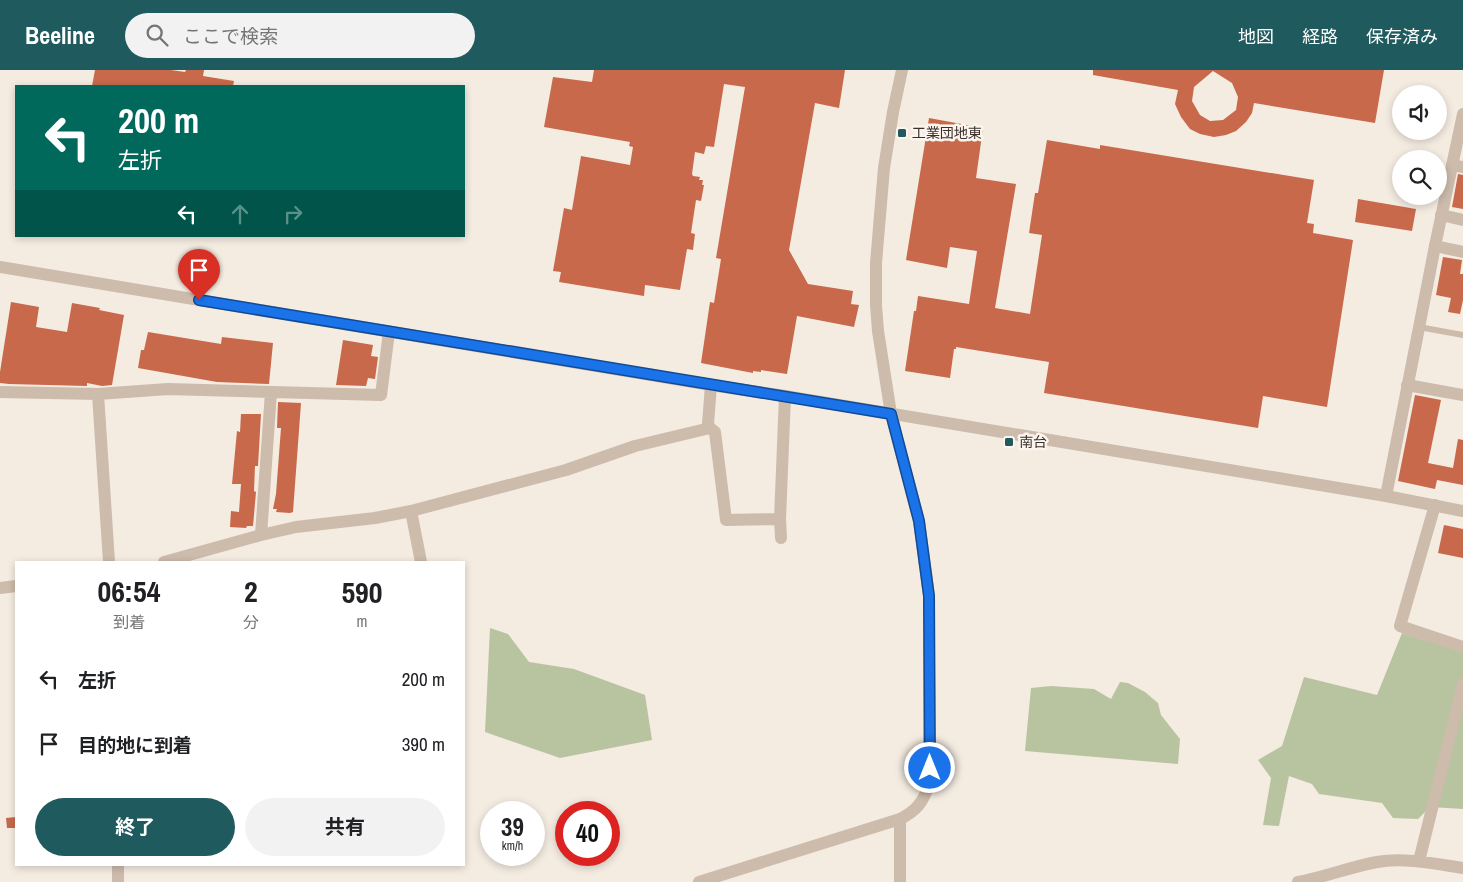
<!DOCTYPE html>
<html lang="ja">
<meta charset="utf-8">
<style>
body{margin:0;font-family:"Archivo Narrow","Noto Sans JP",sans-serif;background:#f2f2f2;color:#202124;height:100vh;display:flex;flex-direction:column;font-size:19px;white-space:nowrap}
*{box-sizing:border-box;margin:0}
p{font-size:16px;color:#757577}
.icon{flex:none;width:28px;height:28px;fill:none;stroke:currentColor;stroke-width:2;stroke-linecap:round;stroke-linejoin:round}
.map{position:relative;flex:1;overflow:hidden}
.panel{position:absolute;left:15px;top:491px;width:450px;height:305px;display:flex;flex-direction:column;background:#fff;border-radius:0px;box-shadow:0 2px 8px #0003}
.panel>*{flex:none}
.hud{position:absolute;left:15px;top:15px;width:450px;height:152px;border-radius:0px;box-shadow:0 2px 8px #0003;background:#00695c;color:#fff;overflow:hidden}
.controls{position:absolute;left:1392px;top:15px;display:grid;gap:10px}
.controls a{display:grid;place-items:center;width:55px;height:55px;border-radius:50%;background:#fff;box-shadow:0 2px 8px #0003;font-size:25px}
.speed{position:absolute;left:480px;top:731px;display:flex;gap:10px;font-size:25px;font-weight:700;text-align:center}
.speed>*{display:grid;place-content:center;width:65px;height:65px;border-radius:50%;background:#fff;box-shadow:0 2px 8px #0003;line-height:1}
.speed small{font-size:12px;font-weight:400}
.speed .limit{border:8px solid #d22;background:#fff;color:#111}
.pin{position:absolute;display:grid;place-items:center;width:42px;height:42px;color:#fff;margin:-51px -21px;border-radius:50% 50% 50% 0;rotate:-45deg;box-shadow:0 0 5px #0007}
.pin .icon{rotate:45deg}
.me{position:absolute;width:55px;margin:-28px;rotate:0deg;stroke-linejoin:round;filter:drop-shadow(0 0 4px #0008)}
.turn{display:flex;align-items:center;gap:18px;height:105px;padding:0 20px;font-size:22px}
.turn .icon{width:65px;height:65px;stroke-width:2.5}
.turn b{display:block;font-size:35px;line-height:42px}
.lanes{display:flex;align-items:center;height:48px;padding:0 20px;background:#0003;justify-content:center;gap:25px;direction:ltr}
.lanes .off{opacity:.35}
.eta{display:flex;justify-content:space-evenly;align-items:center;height:85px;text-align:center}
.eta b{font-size:30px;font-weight:700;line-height:35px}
.primary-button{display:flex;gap:10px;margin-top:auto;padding:10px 20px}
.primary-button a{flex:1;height:58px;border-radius:30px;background:#1f5a5e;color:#fff;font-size:20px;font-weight:700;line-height:58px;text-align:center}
.primary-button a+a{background:#f2f2f2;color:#202124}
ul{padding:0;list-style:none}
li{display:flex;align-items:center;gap:15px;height:65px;padding:0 20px}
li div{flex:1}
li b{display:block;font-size:19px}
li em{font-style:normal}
header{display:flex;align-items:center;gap:30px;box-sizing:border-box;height:70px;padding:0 25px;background:#1f5a5e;color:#fff}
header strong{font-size:24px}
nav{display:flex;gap:28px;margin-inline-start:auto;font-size:18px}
.search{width:350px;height:45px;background:#f2f2f2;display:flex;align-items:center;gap:12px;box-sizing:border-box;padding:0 18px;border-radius:28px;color:#757577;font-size:19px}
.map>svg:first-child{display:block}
</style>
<header>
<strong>Beeline</strong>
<div class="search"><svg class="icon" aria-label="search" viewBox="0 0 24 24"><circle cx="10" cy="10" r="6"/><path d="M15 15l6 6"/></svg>ここで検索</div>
<nav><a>地図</a><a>経路</a><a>保存済み</a></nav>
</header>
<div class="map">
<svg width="1463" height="812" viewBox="0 0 1463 812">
<rect width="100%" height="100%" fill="#f4ebe1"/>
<path fill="#b8c4a0" d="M 490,558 L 508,564 L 529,592 L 574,599 L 645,625 L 652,670 L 560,688 L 485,662 Z
M 1402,563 L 1463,582 L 1463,739 L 1430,737 L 1418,749 L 1393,748 L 1382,733 L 1319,724 L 1312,714 L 1289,706 L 1279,756 L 1263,755 L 1271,708 L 1258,690 L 1282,676 L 1304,607 L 1377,625 Z
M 1120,612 L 1128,613 L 1145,622 L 1158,633 L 1161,645 L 1180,669 L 1178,694 L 1025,681 L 1031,618 L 1051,616 L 1094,619 L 1111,629 Z"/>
<path fill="#c8694b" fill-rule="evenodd" d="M 95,0 L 171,0 L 185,2 L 186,0 L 204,0 L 203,6 L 234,11 L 233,16 L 92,16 Z
M 594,0 L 845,0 L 839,38 L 815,33 L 789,180 L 808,214 L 853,221 L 851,234 L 859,235 L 854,257 L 797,246 L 787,304 L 761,300 L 761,302 L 753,301 L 753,303 L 701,293 L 710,232 L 714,233 L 721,189 L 716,188 L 745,17 L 724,14 L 714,77 L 706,76 L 704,84 L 695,82 L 692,104 L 693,106 L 700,107 L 699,110 L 703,110 L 702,115 L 704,115 L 701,131 L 696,130 L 691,163 L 695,164 L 693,180 L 687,179 L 680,220 L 645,215 L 644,226 L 559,212 L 561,202 L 553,201 L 564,138 L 572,140 L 581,86 L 630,95 L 633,77 L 629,76 L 630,72 L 544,57 L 553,7 L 592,12 Z
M 1093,0 L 1384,0 L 1375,53 L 1254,33 L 1252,43 L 1246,52 L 1236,61 L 1226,65 L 1214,67 L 1200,64 L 1190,59 L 1181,47 L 1175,34 L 1178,20 L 1093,5 ZM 1213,1 L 1232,13 L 1238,27 L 1236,40 L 1223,50 L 1210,51 L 1200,45 L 1192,31 L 1194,17 Z
M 929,48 L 983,58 L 976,108 L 1016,114 L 995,238 L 1030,244 L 1042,165 L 1029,163 L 1035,123 L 1038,123 L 1047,70 L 1100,79 L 1100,75 L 1314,110 L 1307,153 L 1314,154 L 1313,163 L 1353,170 L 1327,337 L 1263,326 L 1258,358 L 1044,323 L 1049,292 L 956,277 L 956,279 L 954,279 L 950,308 L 905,301 L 914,241 L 916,241 L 918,226 L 969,234 L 977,181 L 950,177 L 947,198 L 906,190 Z
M 1458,104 L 1463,105 L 1463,139 L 1452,137 Z
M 1358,129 L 1416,139 L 1412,161 L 1355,152 Z
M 1443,187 L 1462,190 L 1460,204 L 1463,204 L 1463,230 L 1460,244 L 1448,242 L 1451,228 L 1436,225 Z
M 11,232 L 39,237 L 36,257 L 67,262 L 72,233 L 100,238 L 99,240 L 124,245 L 112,315 L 102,316 L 87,313 L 87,316 L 9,314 L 0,313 L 0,302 Z
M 148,262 L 221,274 L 222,267 L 273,273 L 269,314 L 217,312 L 138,298 L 141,280 L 144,280 Z
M 343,270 L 373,275 L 371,286 L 378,287 L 375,309 L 368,308 L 366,316 L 336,315 Z
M 1415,325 L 1441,330 L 1428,393 L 1453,398 L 1458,369 L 1463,370 L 1463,415 L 1437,410 L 1435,419 L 1398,411 Z
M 278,332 L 301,333 L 293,442 L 290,443 L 276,442 L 277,439 L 273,439 L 276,424 L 281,358 L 277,358 Z
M 241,344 L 261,344 L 258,396 L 255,396 L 254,421 L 256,422 L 253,456 L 247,456 L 246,458 L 230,457 L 231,441 L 239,442 L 241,414 L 232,414 L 237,361 L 240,362 Z
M 1444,455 L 1463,459 L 1463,488 L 1438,483 Z
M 16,747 L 16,758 L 7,758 L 6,748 Z"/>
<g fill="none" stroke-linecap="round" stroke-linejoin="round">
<path stroke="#cdbbac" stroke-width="6" d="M 1419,257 L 1463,265"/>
<path stroke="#cdbbac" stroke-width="12" d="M 1452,95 L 1463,97
M 1441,145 L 1463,150
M 1435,176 L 1463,182
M 1407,315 L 1463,325
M 0,322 L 98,324 L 168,319 L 381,325 L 389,262
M 98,324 L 109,492
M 710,358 L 715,362 L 726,450 L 780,449
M 1435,435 L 1400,556 L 1463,577
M 411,441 L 421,492
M 261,465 L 271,322
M 781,468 L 780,449 L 785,326
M 164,492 L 261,465 L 296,457 L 375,448 L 411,441 L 566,400 L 635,376 L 710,358 L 708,354 L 711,315
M 0,518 L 16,516
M 1419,791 L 1463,614
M 118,812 L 118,795
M 900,812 L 900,749
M 1298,812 C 1325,807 1350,797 1377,792 C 1403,787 1437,794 1463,798"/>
<path stroke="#cdbbac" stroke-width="12" d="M 0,197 L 711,315 L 785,326 L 1386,426 L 1463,441
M 1386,426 L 1435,176 L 1463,44
M 699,812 L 900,749 C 916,741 924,732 929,713 L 929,526 L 919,451 L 891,344 L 878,261 L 876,235 L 876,193 L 884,98 L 893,42 L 902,0"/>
</g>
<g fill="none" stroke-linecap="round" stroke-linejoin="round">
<defs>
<path id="route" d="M 199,230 L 891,344 L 919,451 L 929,526 L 930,698"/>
</defs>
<use href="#route" stroke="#114b97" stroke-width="12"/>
<use href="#route" stroke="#1a73e8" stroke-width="9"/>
</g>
<g fill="#1f5a5e" stroke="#fbf5ee" stroke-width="2">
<rect x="897" y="58" width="10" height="10" rx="2.5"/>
<rect x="1004" y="367" width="10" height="10" rx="2.5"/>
</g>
<g text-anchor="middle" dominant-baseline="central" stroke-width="5" stroke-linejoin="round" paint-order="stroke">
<g font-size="14" fill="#3b302b" stroke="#fbf5ee" text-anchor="start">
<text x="912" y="63">工業団地東</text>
<text x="1019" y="372">南台</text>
</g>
</g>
</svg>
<div class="controls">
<a><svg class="icon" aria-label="sound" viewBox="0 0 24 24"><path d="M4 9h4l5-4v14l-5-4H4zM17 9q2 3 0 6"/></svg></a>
<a><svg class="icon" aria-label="search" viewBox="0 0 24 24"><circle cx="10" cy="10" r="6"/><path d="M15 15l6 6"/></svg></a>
</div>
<div class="speed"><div>39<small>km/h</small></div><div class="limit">40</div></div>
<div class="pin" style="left:199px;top:230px;background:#d93025"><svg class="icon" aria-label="arrive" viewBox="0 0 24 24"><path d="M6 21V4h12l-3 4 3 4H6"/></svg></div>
<svg class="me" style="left:930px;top:698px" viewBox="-20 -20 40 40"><circle r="17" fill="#1a73e8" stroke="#fff" stroke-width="3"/><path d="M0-11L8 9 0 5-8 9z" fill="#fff"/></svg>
<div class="hud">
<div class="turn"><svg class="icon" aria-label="left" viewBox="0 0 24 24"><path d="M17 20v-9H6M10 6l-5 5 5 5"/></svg><div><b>200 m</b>左折</div></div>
<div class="lanes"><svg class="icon" aria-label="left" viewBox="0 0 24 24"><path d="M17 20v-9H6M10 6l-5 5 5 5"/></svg><svg class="icon off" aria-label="ahead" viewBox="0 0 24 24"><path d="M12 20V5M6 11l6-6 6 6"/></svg><svg class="icon off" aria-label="right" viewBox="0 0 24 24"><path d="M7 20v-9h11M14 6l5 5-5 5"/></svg></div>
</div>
<section class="panel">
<div class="eta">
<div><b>06:54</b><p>到着</p></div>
<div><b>2</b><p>分</p></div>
<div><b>590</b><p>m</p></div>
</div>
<ul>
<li><svg class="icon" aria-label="left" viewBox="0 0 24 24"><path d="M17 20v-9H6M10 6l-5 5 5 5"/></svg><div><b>左折</b></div><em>200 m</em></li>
<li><svg class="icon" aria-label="arrive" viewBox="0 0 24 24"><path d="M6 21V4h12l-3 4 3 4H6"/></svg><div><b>目的地に到着</b></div><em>390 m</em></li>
</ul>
<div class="primary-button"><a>終了</a><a>共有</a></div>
</section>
</div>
